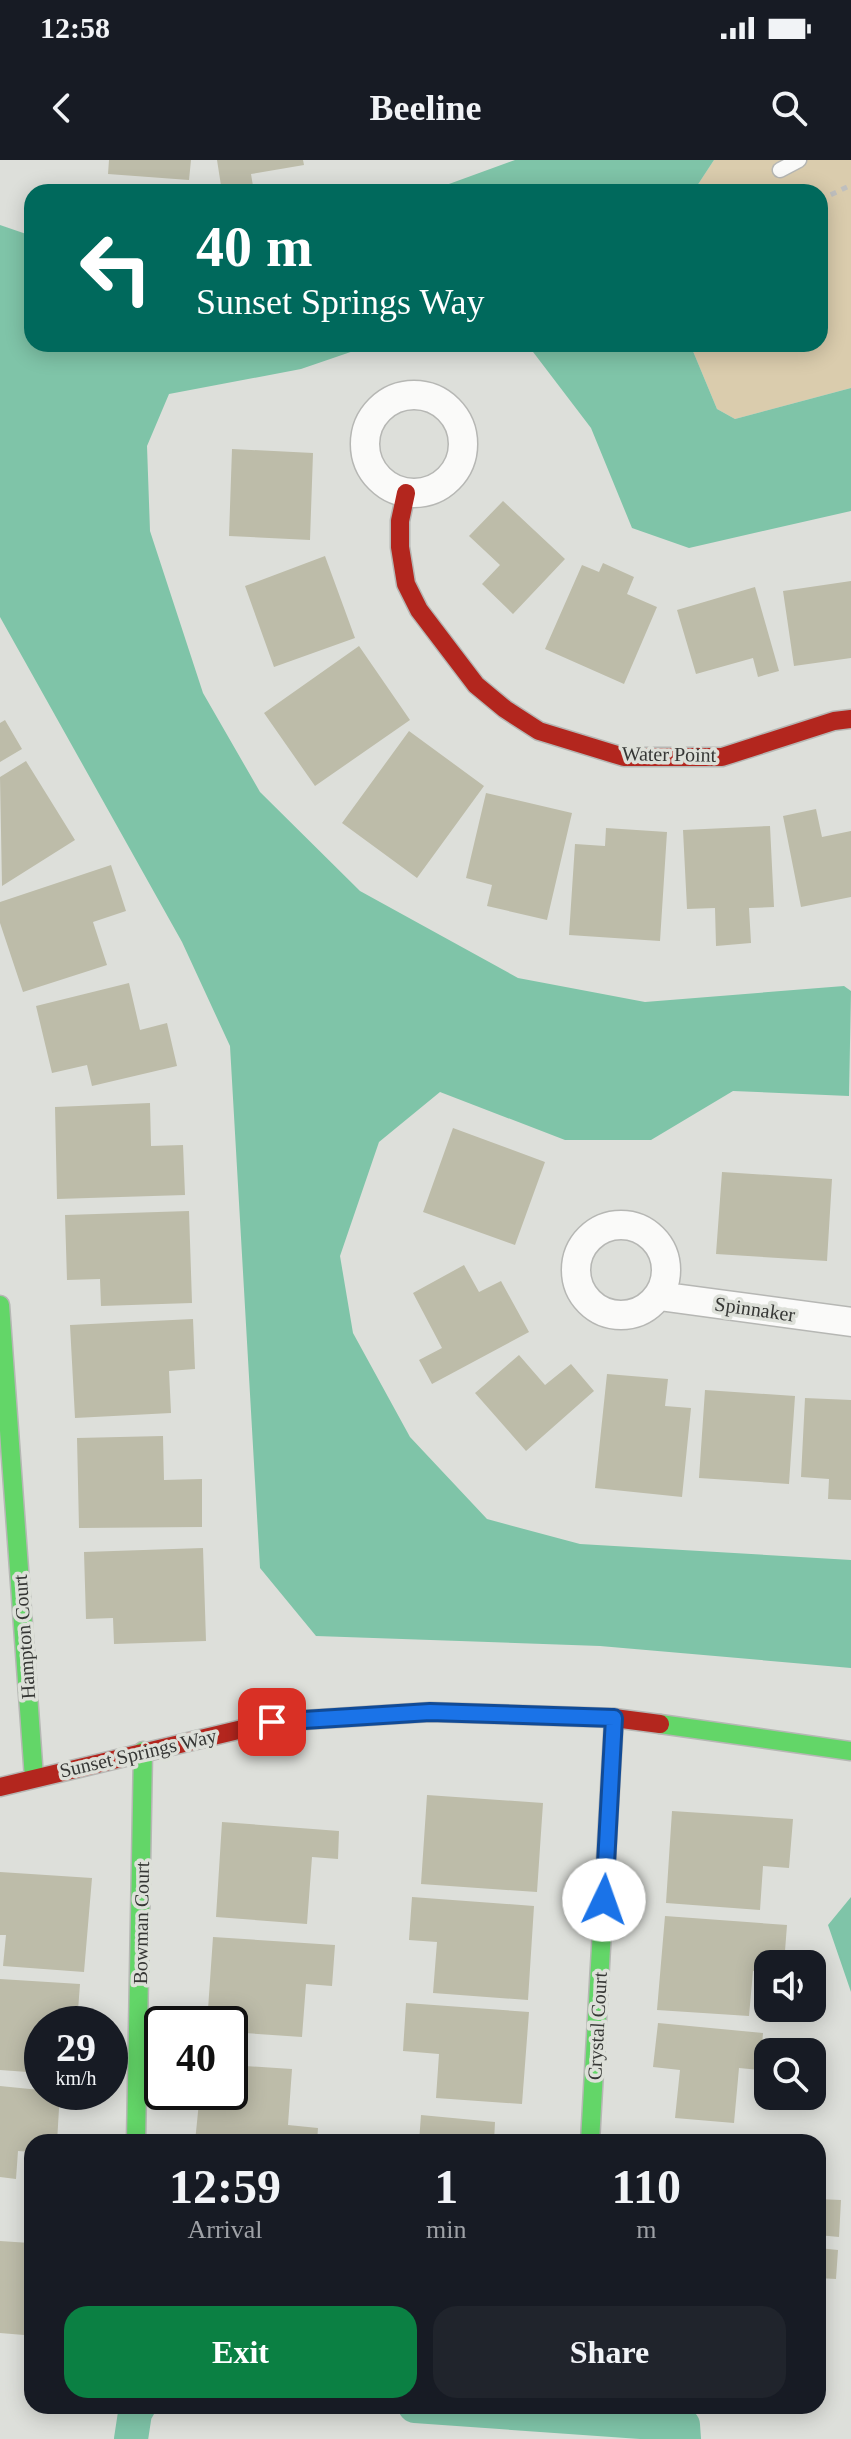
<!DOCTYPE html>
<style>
body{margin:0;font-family:Georgia,serif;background:#20242c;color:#f1f3f6;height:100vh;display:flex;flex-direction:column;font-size:30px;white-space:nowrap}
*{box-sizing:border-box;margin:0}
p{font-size:26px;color:#9ea1a6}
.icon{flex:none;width:44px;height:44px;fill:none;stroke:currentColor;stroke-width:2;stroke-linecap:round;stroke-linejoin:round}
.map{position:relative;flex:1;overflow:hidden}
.side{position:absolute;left:24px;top:1974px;width:802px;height:280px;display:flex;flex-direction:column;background:#171b24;border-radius:24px;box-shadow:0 4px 20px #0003}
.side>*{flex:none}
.top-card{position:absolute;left:24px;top:24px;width:804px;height:168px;border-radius:24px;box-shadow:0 4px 20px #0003;background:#00695c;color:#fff;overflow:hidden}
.fabs{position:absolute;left:754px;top:1790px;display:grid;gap:16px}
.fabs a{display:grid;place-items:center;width:72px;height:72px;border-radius:16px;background:#171b24;box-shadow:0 4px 20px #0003;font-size:40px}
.speed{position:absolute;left:24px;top:1846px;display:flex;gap:16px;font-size:40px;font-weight:700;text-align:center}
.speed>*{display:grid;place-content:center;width:104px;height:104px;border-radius:50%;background:#171b24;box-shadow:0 4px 20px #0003;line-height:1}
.speed small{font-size:20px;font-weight:400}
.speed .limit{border:4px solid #111;border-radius:12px;background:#fff;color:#111}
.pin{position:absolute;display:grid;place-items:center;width:68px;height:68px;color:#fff;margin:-34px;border-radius:16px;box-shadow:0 4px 12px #0006}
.me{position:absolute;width:88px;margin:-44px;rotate:3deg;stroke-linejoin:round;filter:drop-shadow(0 0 6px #0008)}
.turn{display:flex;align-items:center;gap:28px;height:168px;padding:0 40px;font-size:36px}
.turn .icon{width:104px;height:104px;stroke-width:2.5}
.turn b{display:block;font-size:56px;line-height:68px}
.eta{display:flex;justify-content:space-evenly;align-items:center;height:136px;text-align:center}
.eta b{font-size:48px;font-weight:700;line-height:56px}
.primary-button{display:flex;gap:16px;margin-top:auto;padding:16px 40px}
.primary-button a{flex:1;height:92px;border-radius:24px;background:#0b8043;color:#fff;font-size:32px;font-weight:700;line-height:92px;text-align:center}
.primary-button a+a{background:#20242c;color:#f1f3f6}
.status{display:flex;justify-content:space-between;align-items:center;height:56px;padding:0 40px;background:#171b24;direction:ltr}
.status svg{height:22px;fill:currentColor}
header{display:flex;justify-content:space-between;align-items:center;height:104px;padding:0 40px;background:#171b24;font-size:36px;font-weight:700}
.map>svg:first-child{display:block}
</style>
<div class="status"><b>12:58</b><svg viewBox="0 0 49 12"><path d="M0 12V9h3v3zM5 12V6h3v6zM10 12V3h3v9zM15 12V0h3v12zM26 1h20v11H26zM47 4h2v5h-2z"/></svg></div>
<header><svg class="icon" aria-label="back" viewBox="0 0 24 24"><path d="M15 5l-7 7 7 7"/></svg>Beeline<svg class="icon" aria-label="search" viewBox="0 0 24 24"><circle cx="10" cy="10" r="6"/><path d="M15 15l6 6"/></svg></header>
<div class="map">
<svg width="851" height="2279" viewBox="0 0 851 2279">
<rect width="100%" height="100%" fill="#dddfda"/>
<path fill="#daccad" d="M 714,0 L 851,0 L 851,228 L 735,259 L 717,249 L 690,184 L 820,184 L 820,32 L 693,32 Z"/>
<path fill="#7fc4a8" d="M 515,0 L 714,0 L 693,32 L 427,32 Z
M 0,65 L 32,76 L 32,184 L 374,184 L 301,209 L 169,234 L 147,286 L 150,371 L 203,533 L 260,632 L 360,731 L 518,818 L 645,842 L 844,826 L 851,831 L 849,936 L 733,931 L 651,980 L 565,980 L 440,932 L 379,982 L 340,1096 L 353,1173 L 410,1277 L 487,1359 L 580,1384 L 851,1400 L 851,1508 L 600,1486 L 316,1476 L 260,1408 L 230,886 L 182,782 L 0,457 Z
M 527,184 L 690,184 L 717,249 L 735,259 L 851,228 L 851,351 L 689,388 L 632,368 L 591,268 Z
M 851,1737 L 851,1832 L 828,1765 Z"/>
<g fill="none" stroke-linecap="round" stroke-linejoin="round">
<path stroke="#7fc4a8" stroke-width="34" d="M 415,2246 L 683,2265 L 684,2279
M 131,2279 L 135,2253 L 139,2246"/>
</g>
<path fill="#bdbca9" d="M 109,0 L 191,0 L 189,20 L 108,14 Z
M 217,0 L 303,0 L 304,5 L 251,14 L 254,32 L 222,32 Z
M 232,289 L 313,293 L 310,380 L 229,376 Z
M 503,341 L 565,399 L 513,454 L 482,424 L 500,405 L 469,376 Z
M 325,396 L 355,478 L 274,507 L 245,426 Z
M 603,403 L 634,417 L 627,434 L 657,447 L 624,524 L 545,489 L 582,405 L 599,412 Z
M 851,421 L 851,498 L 794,506 L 783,431 Z
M 755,427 L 779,511 L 758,517 L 753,498 L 696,514 L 677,450 Z
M 359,486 L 410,560 L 315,626 L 264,553 Z
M 5,560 L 22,589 L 0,602 L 0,563 Z
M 409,571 L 484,626 L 417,718 L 342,663 Z
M 26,601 L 75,680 L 2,726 L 0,617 Z
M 486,633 L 572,653 L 547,760 L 487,746 L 492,725 L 466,718 Z
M 816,649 L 822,677 L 851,671 L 851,737 L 801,747 L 783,656 Z
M 770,666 L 774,747 L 749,748 L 751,783 L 716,786 L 715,748 L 687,749 L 683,670 Z
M 606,668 L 667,672 L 660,781 L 569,775 L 575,684 L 605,686 Z
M 111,705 L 126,751 L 93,762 L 107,805 L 23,832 L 0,763 L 0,742 Z
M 129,823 L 140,870 L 167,863 L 177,906 L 92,926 L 87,905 L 52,913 L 36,846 Z
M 150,943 L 151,986 L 183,985 L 185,1035 L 57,1039 L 55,947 Z
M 453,968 L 545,1002 L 515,1085 L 423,1052 Z
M 722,1012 L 832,1019 L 827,1101 L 716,1094 Z
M 189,1051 L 192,1143 L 101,1146 L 100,1119 L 67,1120 L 65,1055 Z
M 464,1105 L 479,1132 L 501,1121 L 529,1172 L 432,1224 L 419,1200 L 442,1188 L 413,1133 Z
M 193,1159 L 195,1209 L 169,1211 L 171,1253 L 75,1258 L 70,1165 Z
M 519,1195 L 545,1225 L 571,1204 L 594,1231 L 526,1291 L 475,1233 Z
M 607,1214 L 668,1219 L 665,1246 L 691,1248 L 682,1337 L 595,1328 Z
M 705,1230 L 795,1236 L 789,1324 L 699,1318 Z
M 805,1238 L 851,1240 L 851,1340 L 828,1339 L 829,1319 L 801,1317 Z
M 163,1276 L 164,1320 L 202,1319 L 202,1367 L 79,1368 L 77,1278 Z
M 203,1388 L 206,1481 L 114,1484 L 113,1458 L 86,1459 L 84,1392 Z
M 427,1635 L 543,1643 L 537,1732 L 421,1724 Z
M 672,1651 L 793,1659 L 789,1708 L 763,1706 L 760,1750 L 666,1743 Z
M 222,1662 L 339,1671 L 338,1699 L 312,1697 L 307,1764 L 216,1757 Z
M 0,1712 L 92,1718 L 84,1812 L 3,1806 L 6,1775 L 0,1775 Z
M 412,1737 L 534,1746 L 528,1840 L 433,1833 L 437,1782 L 409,1780 Z
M 665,1756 L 787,1765 L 784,1804 L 768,1804 L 768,1812 L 753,1811 L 749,1856 L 657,1850 Z
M 213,1777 L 335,1785 L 332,1826 L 306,1824 L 302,1877 L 230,1872 L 230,1864 L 207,1864 Z
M 0,1819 L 80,1824 L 77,1864 L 42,1864 L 42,1913 L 0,1910 Z
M 406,1843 L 529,1852 L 522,1944 L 436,1938 L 439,1894 L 403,1891 Z
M 658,1863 L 763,1873 L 760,1910 L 739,1908 L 734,1963 L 675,1958 L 680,1910 L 653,1907 Z
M 230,1905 L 292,1909 L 288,1965 L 318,1968 L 317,1982 L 195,1982 L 200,1932 L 230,1932 Z
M 0,1926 L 60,1932 L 57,1982 L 32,1982 L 32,1992 L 18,1991 L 16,2019 L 0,2017 Z
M 421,1955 L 495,1962 L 494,1982 L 419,1982 Z
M 818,2039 L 841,2040 L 839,2077 L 818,2075 Z
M 0,2081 L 30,2083 L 24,2175 L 0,2173 Z
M 818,2088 L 838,2090 L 836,2119 L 818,2118 Z"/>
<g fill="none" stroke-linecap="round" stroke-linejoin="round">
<defs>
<path id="lane" d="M 780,10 L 799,0"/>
<path id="street" d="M365 284a49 49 0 1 1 98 0a49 49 0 1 1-98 0Z
M576 1110a45 45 0 1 1 90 0a45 45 0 1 1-90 0Z
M 659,1136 L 851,1162"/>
<path id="fast" d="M 0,1145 L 34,1618
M 660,1564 L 851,1591
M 136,1982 L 143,1591
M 590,1982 L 614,1558"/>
<path id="jam" d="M 406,333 L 400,361 L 400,387 L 406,424 L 419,450 L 476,525 L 505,549 L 539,571 L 624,597 L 722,597 L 834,561 L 851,559
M 0,1627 L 272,1562 L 430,1552 L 614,1558 L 660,1564"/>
</defs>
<use href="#lane" stroke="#b6b7b4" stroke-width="17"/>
<use href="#street" stroke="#b6b7b4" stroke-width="31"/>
<use href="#fast" stroke="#b6b7b4" stroke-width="21"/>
<use href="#jam" stroke="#b6b7b4" stroke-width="21"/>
<path stroke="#bfbfbe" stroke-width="5" stroke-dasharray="6 6" stroke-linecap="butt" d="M 820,40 L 851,25"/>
<use href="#lane" stroke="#fafaf9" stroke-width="14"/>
<use href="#street" stroke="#fafaf9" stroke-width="28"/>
<use href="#fast" stroke="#63d668" stroke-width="18"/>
<use href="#jam" stroke="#b3261e" stroke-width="18"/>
</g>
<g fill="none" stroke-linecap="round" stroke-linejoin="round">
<defs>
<path id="route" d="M 272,1562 L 430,1552 L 614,1558 L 604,1740"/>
</defs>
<use href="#route" stroke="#114b97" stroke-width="20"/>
<use href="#route" stroke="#1a73e8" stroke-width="14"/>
</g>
<g text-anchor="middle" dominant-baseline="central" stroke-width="7" stroke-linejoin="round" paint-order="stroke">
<g font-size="20" fill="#363735" stroke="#dde0d9">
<text transform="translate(669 594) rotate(1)">Water Point</text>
<text transform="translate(755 1149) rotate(8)">Spinnaker</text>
<text transform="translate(24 1477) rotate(-94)">Hampton Court</text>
<text transform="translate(138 1593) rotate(-13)">Sunset Springs Way</text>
<text transform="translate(141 1763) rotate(-89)">Bowman Court</text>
<text transform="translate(597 1866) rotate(-87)">Crystal Court</text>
</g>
</g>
</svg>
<div class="fabs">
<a><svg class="icon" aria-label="sound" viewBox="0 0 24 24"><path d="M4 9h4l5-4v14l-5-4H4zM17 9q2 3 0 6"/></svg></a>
<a><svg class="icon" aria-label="search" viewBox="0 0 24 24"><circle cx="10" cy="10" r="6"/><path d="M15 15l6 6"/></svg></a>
</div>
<div class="speed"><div>29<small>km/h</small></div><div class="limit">40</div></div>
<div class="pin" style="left:272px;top:1562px;background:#d93025"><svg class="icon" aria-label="arrive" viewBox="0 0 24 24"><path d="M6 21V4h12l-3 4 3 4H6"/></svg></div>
<svg class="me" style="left:604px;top:1740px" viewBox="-20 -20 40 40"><circle r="19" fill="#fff"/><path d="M0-13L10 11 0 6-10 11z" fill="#1a73e8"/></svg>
<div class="top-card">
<div class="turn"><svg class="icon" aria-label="left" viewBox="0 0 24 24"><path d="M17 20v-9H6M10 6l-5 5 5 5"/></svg><div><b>40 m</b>Sunset Springs Way</div></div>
</div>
<section class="side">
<div class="eta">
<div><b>12:59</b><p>Arrival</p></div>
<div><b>1</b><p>min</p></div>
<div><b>110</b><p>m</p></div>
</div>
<div class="primary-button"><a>Exit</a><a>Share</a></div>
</section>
</div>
